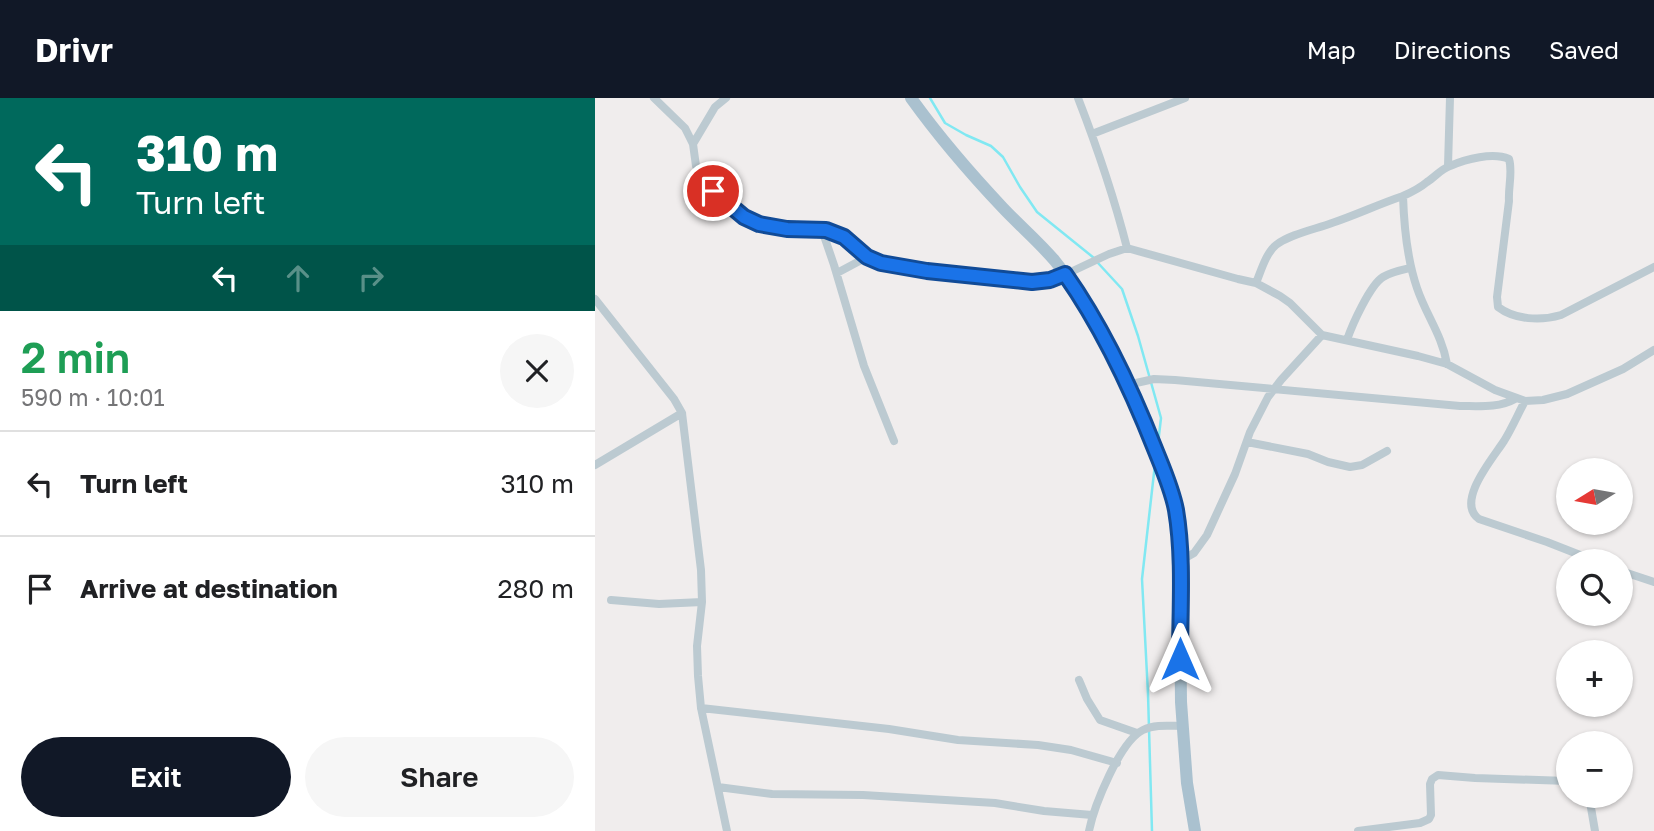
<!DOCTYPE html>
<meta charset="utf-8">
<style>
body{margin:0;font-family:"Golos Text",sans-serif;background:#f6f6f6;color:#202124;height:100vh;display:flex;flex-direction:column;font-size:26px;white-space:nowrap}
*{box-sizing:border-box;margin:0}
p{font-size:23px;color:#757577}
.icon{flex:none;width:38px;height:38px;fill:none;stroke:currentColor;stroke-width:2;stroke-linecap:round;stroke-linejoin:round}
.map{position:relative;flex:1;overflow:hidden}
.details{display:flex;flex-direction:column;background:#fff;width:595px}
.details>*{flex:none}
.guide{background:#00695c;color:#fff;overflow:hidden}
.needle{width:46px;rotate:259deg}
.tools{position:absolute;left:961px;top:360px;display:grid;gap:14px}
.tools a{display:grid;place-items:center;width:77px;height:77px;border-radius:50%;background:#fff;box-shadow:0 2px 5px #0004;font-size:35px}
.pin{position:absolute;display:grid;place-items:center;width:60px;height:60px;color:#fff;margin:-30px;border:4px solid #fff;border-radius:50%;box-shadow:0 2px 7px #0007}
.me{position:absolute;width:77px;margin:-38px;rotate:0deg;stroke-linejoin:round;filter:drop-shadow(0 0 5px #0008)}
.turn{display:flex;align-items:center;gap:24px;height:147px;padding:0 21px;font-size:32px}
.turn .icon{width:91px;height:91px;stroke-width:2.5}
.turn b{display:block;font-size:49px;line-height:60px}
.lanes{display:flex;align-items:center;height:66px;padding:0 21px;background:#0003;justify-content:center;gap:35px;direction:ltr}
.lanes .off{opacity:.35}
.round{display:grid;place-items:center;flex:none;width:74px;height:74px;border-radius:37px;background:#f6f6f6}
.overview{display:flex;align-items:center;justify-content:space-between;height:119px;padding:0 21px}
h1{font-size:42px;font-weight:600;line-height:52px;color:#1e9e55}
.button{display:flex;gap:14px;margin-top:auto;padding:14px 21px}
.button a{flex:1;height:80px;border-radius:42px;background:#111827;color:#fff;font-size:28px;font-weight:600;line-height:80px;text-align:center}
.button a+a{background:#f6f6f6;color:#202124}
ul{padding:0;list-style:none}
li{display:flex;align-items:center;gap:21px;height:105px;padding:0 21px;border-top:2px solid #e0e0e0}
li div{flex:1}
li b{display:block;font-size:26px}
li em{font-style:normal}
header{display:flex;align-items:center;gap:42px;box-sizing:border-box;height:98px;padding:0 35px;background:#111827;color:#fff}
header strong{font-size:33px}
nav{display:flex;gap:38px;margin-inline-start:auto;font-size:24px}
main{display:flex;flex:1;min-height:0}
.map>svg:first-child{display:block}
</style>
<header>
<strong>Drivr</strong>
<nav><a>Map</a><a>Directions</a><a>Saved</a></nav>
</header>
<main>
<section class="details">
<div class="guide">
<div class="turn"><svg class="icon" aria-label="left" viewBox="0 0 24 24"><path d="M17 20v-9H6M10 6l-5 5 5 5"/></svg><div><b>310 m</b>Turn left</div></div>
<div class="lanes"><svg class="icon" aria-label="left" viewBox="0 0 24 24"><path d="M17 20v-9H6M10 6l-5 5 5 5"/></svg><svg class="icon off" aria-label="ahead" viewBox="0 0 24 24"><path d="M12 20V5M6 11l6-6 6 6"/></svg><svg class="icon off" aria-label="right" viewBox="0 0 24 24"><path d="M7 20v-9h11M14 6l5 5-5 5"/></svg></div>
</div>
<div class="overview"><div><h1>2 min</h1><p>590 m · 10:01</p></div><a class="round"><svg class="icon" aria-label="close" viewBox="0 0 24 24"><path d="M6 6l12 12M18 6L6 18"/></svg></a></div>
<ul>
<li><svg class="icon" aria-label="left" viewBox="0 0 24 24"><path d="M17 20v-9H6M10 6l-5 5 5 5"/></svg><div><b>Turn left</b></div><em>310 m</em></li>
<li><svg class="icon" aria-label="arrive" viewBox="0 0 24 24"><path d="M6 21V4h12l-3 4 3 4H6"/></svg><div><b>Arrive at destination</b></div><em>280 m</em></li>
</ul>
<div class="button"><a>Exit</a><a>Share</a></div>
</section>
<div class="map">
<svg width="1059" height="733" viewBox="0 0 1059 733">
<rect width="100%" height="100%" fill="#f0eded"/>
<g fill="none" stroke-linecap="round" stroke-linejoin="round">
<path stroke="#81e8f2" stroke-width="2.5" d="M 335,0 L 350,25 L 371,37 L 396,48 L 408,59 L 425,89 L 442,114 L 499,160
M 503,165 L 527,191 L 543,238 L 566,320 L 563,346
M 557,733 L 553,596 L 547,481 L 560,366"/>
<path stroke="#bccad1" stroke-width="8" d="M 59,0 L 90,30 L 98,46 L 101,68 L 118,93 L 149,119 L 164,126 L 192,131 L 231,133 L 249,139 L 272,159 L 286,165 L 332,173 L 437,184 L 465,179 L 514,156 L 532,150 L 643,181 L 661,185 L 685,198 L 695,205 L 727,237 L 823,258 L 852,266 L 900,292 L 930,303 L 948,302 L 972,296 L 1028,271 L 1059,252
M 483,0 C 502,49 519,99 532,150
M 497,36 L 590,0
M 98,46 L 120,9 L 131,0
M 853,68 L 855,0
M 227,132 L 239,167 L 269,268 L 299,343
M 242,175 L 272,159
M 661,185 C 666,173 671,155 681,147 C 695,136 721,131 737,125 C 761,117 784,106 808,98
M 0,201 L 79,301 L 87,315 L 106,472 L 107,504 L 102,548 L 103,578 L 106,610 L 132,733
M 752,242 C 757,227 775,187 788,179 C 796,174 806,172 815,170
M 852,266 C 847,237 831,217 822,190 C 812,161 809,129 808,98 C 817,94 825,90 832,84 C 840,79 846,71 855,68 C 871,61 898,54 914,61 C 918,74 913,89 914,103 L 902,199 L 903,209 C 920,222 946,223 966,217 L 1059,169
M 532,287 L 559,281 L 580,282 L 865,308 C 884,308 904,310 920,301
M 930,303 C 923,316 917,330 909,343 C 898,360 860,404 884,421 L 952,444 L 1003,464
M 652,344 L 713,356 L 733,364 L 755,369 L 767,367 L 792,353
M 0,367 L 87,315
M 585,463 L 599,455 L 612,437 L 640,376 L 655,334 L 673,299 L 686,282 L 727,237
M 1026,473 L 1059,484
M 16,502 L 64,506 L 107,504
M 484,582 L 492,601 L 505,622 L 542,635
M 106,610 L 294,631 L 363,642 L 443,647 L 476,652 L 522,665
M 123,689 L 177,696 L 268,697 L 400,705 L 449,713 L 497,717
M 994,698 L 1000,733
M 494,733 C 499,708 525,643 548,632 C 560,626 575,628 587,628
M 763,733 L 825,725 L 834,721 L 836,717 L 835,686 L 837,681 L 843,677 L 880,680 L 973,683"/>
<path stroke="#aac1cf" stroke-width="12" d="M 316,0 C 344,39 375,75 408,110 C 425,128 444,144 460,163 C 492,202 513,247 534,292 C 555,337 576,382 584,431 L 586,604 L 592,685 L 600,733"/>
</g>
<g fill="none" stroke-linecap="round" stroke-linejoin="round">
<defs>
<path id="route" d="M 118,93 L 149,119 L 164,126 L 192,131 L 231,132 L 249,139 L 272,159 L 286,165 L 332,173 L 437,184 L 455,182 L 470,176 C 508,230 536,290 560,351 C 568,371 577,391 581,412 C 589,460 585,512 585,561"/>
</defs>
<use href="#route" stroke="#114b97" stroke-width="18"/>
<use href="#route" stroke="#1a73e8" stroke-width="12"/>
</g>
</svg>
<div class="tools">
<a><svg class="needle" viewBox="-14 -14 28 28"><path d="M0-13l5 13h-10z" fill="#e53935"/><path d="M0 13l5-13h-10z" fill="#757577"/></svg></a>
<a><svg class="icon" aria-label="search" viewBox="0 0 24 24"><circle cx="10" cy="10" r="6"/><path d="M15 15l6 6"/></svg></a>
<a>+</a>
<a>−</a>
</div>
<div class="pin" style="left:118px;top:93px;background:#d93025"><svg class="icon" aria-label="arrive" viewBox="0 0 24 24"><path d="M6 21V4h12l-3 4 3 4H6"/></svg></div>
<svg class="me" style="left:585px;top:561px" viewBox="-20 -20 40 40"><path d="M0-17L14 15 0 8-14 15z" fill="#1a73e8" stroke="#fff" stroke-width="4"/></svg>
</div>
</main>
